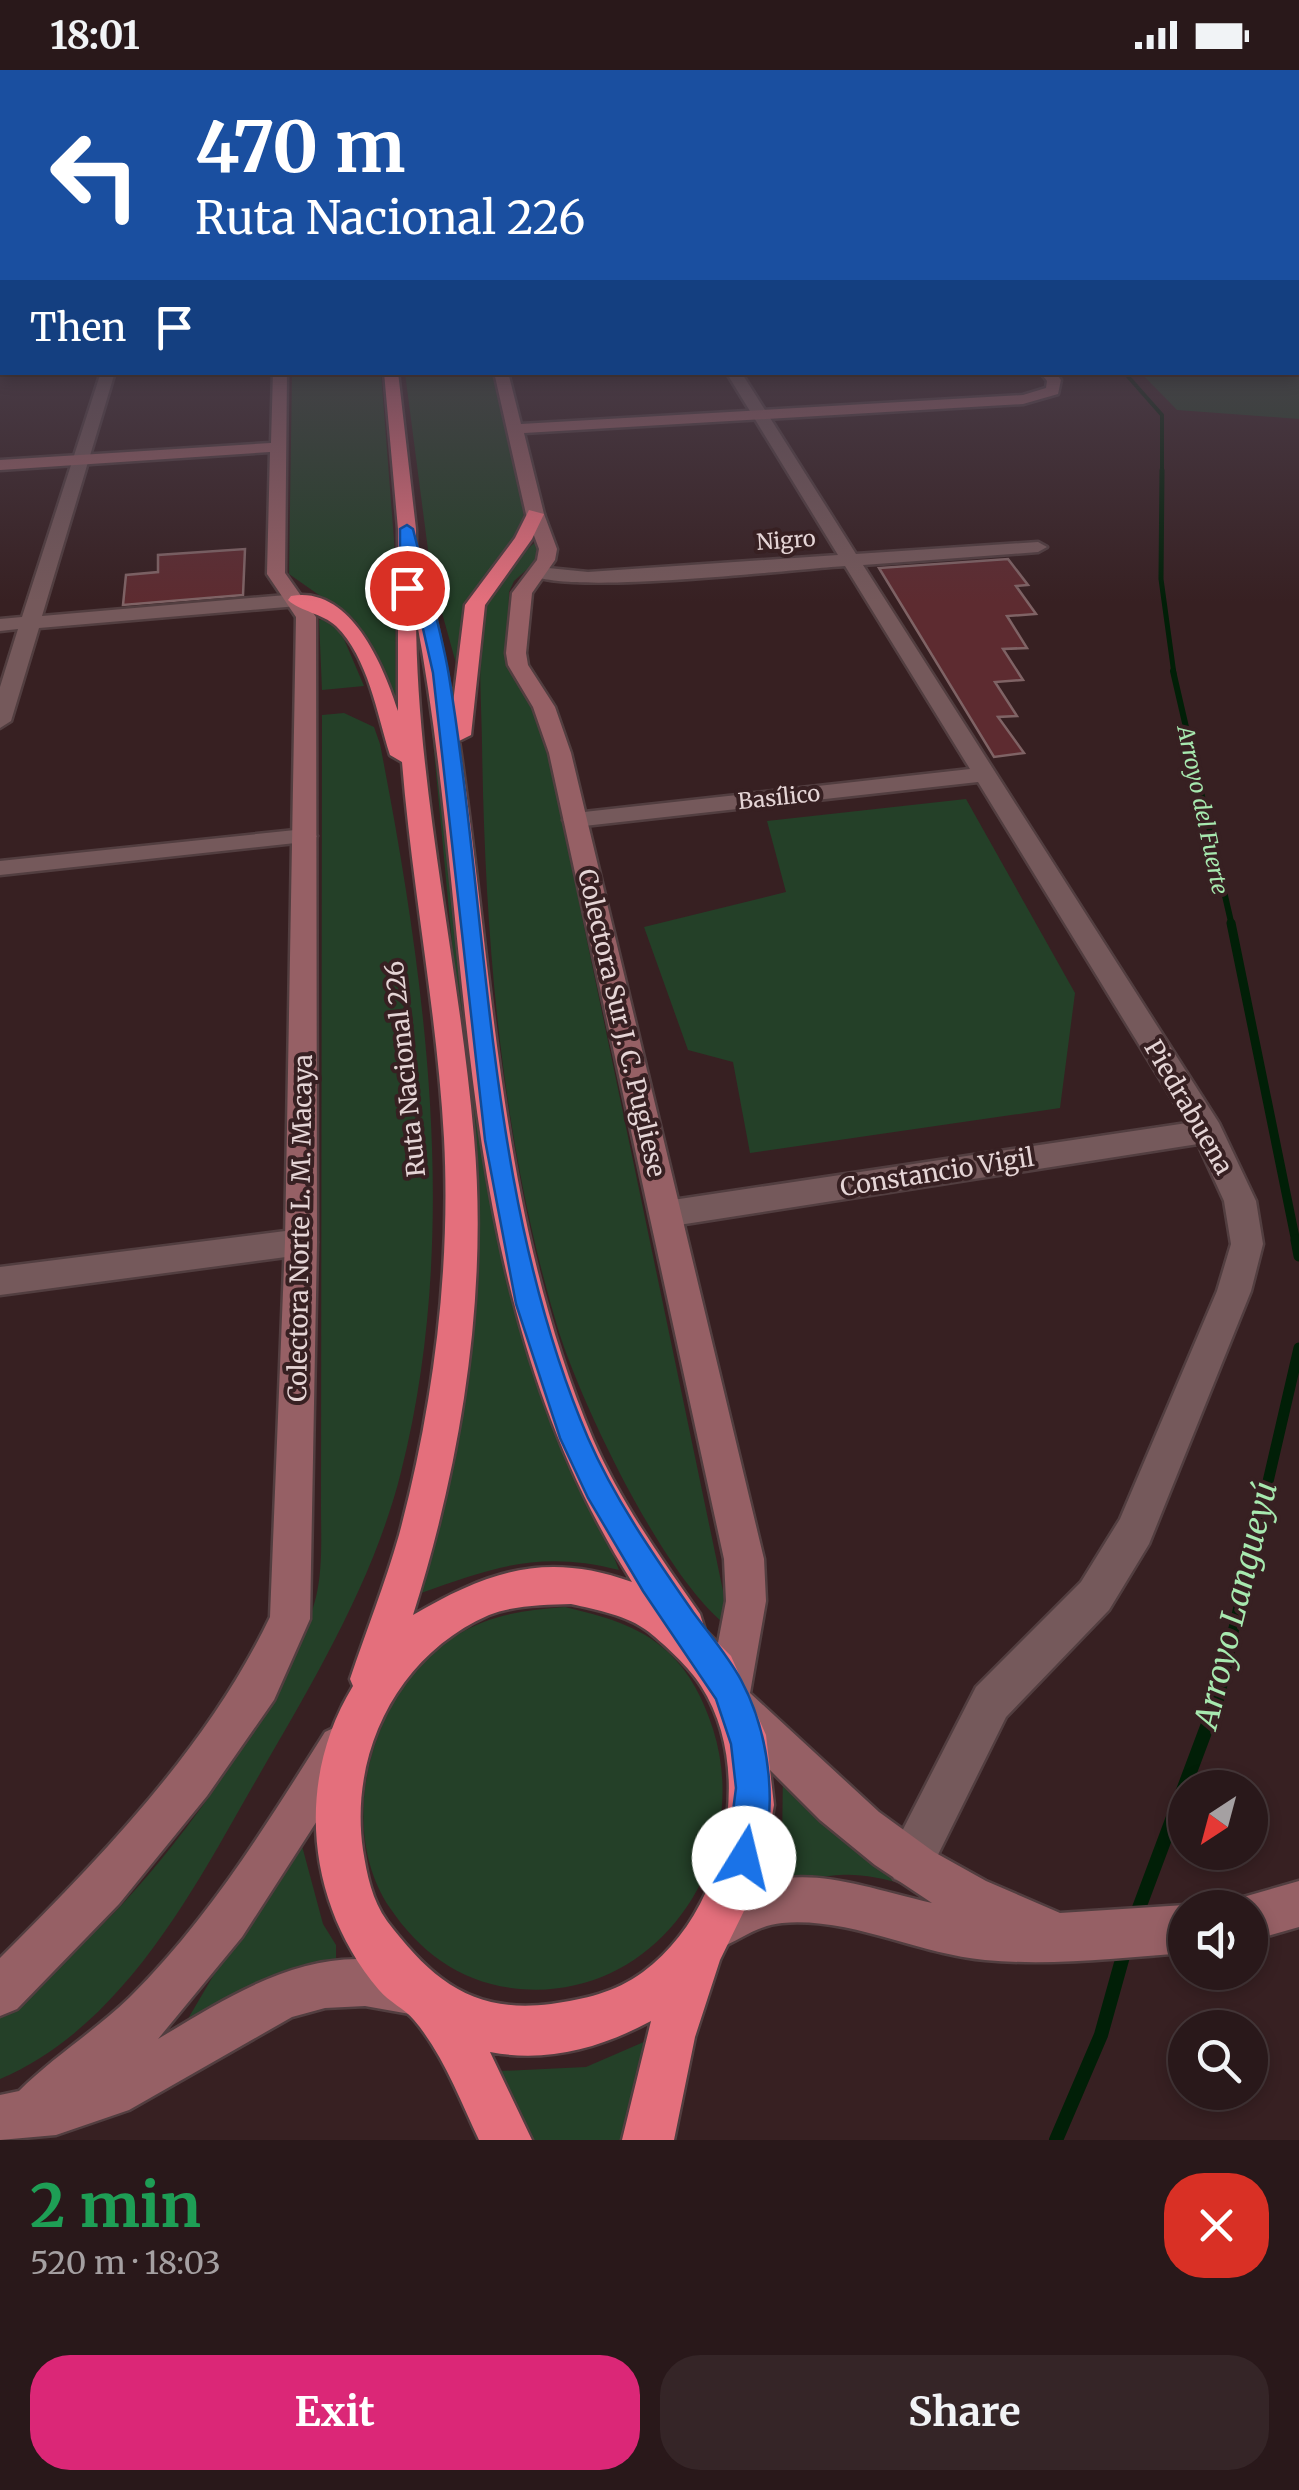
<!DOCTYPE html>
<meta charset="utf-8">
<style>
body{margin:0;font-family:Merriweather,serif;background:#352527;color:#f1f3f6;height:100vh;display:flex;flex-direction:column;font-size:38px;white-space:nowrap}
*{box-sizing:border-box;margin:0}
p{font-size:32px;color:#a5a0a2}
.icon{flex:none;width:55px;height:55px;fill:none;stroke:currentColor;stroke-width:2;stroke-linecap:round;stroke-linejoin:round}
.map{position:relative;height:2070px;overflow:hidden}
.drawer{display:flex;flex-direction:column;background:#29181a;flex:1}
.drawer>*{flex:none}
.banner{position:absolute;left:0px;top:0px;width:1300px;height:305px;box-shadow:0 5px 15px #0003,0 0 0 2px #453739;background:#1a4fa0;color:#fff;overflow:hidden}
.needle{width:65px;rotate:216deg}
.fabs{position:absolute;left:1168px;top:1700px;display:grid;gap:20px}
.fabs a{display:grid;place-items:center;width:100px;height:100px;border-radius:50%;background:#29181a;box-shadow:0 5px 15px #0003,0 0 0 2px #453739;font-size:50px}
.pin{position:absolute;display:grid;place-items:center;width:85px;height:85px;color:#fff;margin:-42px;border:5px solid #fff;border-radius:50%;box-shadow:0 2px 10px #0007}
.me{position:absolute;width:110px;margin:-55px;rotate:9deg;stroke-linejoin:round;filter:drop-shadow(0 0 8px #0008)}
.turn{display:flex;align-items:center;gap:35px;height:210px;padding:0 30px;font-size:45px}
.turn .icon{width:130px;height:130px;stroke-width:2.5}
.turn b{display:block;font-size:70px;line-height:85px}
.then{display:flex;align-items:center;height:95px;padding:0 30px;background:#0003;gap:20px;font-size:38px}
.round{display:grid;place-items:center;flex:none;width:105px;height:105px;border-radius:40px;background:#352527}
.headline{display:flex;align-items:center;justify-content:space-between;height:170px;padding:0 30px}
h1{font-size:60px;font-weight:700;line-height:75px;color:#1e9e55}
.action{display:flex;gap:20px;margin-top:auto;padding:20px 30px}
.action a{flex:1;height:115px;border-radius:40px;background:#db2777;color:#fff;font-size:40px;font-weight:700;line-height:115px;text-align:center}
.action a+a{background:#352527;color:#f1f3f6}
.status{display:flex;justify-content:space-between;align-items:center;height:70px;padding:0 50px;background:#29181a;direction:ltr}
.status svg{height:28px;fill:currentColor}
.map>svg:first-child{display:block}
</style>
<div class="status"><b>18:01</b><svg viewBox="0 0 49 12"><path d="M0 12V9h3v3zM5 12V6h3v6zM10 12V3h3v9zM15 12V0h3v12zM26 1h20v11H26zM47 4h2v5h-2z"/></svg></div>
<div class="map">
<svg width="1299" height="2070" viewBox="0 0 1299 2070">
<rect width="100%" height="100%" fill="#372022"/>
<path fill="#244028" d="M 1299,242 L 1299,349 L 1177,340 L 1141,303 L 1298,302 Z
M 292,303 L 381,303 L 395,483 L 396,634 L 379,589 L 356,551 L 289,504 Z
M 405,303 L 495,303 L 524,444 L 517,466 L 471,527 L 457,597 L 431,503 Z
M 536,472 L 538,484 L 534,493 L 514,511 L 509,522 L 508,595 L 536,644 L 548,684 L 731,1559 C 666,1513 582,1336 558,1259 C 501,1071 485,870 482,674 C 482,638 476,569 486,537 C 491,521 522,481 536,472 Z
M 326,548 L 338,555 L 364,616 L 322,620 L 319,550 Z
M 427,607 L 483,1067 L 593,1434 L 619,1500 C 541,1480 494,1497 421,1523 L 456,1386 L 467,1317 L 473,1233 L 474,1107 Z
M 344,643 L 374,657 L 380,674 C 426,910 461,1166 401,1402 C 370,1526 296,1639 234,1749 C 178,1848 109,1963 0,2009 L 0,1940 C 37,1908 76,1881 111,1846 C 180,1776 292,1622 316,1527 C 323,1498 321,1465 321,1436 L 322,645 Z
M 966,729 L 1075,923 L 1060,1038 L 750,1083 L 733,992 L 688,980 L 644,857 L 786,822 L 767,751 Z
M 565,1537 C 602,1546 639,1555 668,1582 C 690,1602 704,1631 713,1659 C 755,1791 653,1937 511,1918 C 459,1911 419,1881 390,1838 C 333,1754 373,1616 457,1565 C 491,1544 527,1540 565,1537 Z
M 783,1699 L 910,1816 C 850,1798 832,1804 773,1817 L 782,1777 Z
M 298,1761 L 323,1854 L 336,1875 L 336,1891 C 278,1906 228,1918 182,1959 Z
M 653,1968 L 629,2070 L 533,2070 L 500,2001 L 586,1997 Z"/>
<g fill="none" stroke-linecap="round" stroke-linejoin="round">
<path stroke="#011f07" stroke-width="4" d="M 1124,302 L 1162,345 L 1162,403"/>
<path stroke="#011f07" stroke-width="5" d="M 1162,400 L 1161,509 L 1174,604"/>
<path stroke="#011f07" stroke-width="6" d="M 1173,601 L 1232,856"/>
<path stroke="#011f07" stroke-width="9" d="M 1231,853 L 1296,1172"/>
<path stroke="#011f07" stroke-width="11" d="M 1296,1170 L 1299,1186
M 1231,1571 L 1299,1278"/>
<path stroke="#011f07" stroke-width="14" d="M 1136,1846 L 1217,1630 L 1231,1568
M 1056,2070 L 1101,1965 L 1125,1879"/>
</g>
<path fill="#5d2b30" stroke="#7f6365" stroke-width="2.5" d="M 245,479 L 243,525 L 123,535 L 126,505 L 158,502 L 158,485 Z
M 1008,489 L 1028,515 L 1016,516 L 1036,544 L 1007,546 L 1027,578 L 1003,579 L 1023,610 L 995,612 L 1017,646 L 998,647 L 1024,683 L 994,687 L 879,498 Z"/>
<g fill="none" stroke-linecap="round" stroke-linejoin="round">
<defs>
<path id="street" d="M 0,276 L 2,276 L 2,284 L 0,284 Z
M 101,302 L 115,302 L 42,546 L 298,524 L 308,530 L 298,536 L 39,558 L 11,651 L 0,658 L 0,617 L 18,559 L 0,561 L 0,549 L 22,547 Z
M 726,302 L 741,302 L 856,484 L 1038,472 L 1047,477 L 1038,482 L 863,495 L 1219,1053 L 1256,1131 L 1263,1174 L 1251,1221 L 1149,1474 L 1109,1540 L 1006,1647 L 926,1809 L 910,1816 L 894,1809 L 887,1793 L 894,1777 L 976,1617 L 1081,1512 L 1120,1449 L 1217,1221 L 1231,1174 L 1224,1131 L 1198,1074 L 666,1157 L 655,1153 L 650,1144 L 655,1135 L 666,1131 L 1187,1053 L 978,712 L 575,757 L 563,750 L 575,743 L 970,699 L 845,496 C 795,499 557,527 529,503 L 538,497 L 588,502 L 838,485 Z
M 305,759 L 317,766 L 314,771 L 0,805 L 0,791 Z
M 301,1159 L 313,1163 L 317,1172 L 313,1181 L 301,1185 L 0,1225 L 0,1197 Z"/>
<path id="secondary" d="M 273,302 L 287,302 L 285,503 L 316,547 L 317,1172 L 310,1549 L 274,1630 L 207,1726 L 119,1834 L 17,1939 L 0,1946 L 0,1888 C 102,1786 207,1678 270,1547 L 285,1172 L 296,547 L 267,504 L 270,382 L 0,400 L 0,390 L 271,373 Z
M 494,302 L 508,302 L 521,354 L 1023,325 L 1046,318 L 1047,311 L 1040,302 L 1055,302 L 1061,310 L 1058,324 L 1023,334 L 524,363 L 544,444 L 557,479 L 555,490 L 532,523 L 526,583 L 528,595 L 555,637 L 571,683 L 764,1489 L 766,1531 L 750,1623 L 879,1742 L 934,1782 L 986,1811 L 1060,1843 L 1185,1835 L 1190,1838 L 1185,1838 L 1185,1883 C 1119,1888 1051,1896 985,1890 C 917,1884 851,1847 782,1853 C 758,1855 739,1870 718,1879 L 701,1872 L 694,1855 L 701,1838 C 791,1786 839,1811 932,1833 L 875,1795 L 820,1750 L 725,1655 L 709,1620 L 726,1531 L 724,1489 L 549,683 L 533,637 L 508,595 L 506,583 L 512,523 L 537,490 L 539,479 L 526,444 Z
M 340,1655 L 355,1662 L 362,1677 L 355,1692 L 242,1867 L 158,1969 C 241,1919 328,1862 427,1903 L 434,1920 L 427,1937 L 410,1944 L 365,1936 L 325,1938 L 292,1947 L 129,2040 L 56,2065 L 0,2070 L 0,2025 L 19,2021 C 53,1987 95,1961 130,1927 C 208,1850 267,1754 325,1662 Z
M 1299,1811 L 1299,1857 L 1250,1871 L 1250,1838 L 1230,1838 L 1233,1830 Z"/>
<path id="highway" d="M 384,302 L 398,302 L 416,459 L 416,506 L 428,511 L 453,633 L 465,535 L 515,468 L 529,440 L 544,444 L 532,469 L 485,535 L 471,665 L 459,671 C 494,905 499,1148 593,1369 C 620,1431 661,1488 700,1544 L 705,1560 L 731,1586 L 766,1665 L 774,1735 L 762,1804 L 720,1890 L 695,1967 L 674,2070 L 622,2070 L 651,1951 C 601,1978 547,1993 490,1982 L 532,2070 L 479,2070 C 460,2030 443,1984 414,1950 C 405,1939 389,1932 379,1920 C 307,1835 294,1712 353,1616 L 350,1609 C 366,1561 385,1514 399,1465 C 433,1338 451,1200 444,1068 C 437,942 412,817 402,692 L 390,685 C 377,644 368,587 336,556 C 322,543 301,542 288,530 L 291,526 C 351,515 384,597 398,641 L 398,459 ZM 416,547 C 478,877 445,1216 632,1512 C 546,1481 488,1501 413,1545 C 461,1393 488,1227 474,1067 C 459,893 417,722 416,547 ZM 571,1534 C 597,1540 627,1545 649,1562 C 666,1576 690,1598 701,1616 C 757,1703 724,1843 643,1902 C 614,1923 585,1929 551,1934 C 473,1944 432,1910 387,1851 C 372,1830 367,1805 363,1780 C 349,1684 397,1585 489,1545 C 514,1535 545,1535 571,1534 Z"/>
</defs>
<use href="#street" stroke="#523e40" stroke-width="5"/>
<use href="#secondary" stroke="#523e40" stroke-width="5"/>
<use href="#highway" stroke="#523e40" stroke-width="5"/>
<use href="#street" fill="#75595b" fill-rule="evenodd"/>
<use href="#secondary" fill="#966065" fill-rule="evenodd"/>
<use href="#highway" fill="#e46f7c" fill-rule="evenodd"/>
</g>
<linearGradient id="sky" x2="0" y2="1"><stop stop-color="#1e1213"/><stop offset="0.45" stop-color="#4d424f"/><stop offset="1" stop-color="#4d424f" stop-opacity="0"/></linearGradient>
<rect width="1299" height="532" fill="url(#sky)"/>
<path fill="#1a73e8" stroke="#114b97" stroke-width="2.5" d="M 407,455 L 413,459 C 425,508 441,557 449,606 C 490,859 486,1129 588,1368 C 615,1430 655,1487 693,1542 C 709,1564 728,1586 741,1610 C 770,1664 780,1743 757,1800 L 744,1805 L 732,1800 L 727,1788 L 736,1718 L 731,1674 L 716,1629 L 643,1521 L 588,1428 L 560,1368 L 516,1234 L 485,1070 L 433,603 L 414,519 L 407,523 L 400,518 L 400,459 Z"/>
<g text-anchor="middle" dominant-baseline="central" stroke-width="8" stroke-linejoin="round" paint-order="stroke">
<g font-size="22" fill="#e5d5d6" stroke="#372022">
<text transform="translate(786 470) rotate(-4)">Nigro</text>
<text transform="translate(779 727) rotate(-6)">Basílico</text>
</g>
<g font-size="22" font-style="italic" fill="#a7e9af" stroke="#372022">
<text transform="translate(1203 740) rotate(78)">Arroyo del Fuerte</text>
</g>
<g font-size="25" fill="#e5d5d6" stroke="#372022">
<text transform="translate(622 953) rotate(77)">Colectora Sur J. C. Pugliese</text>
<text transform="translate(405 999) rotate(-96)">Ruta Nacional 226</text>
<text transform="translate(1189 1037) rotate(60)">Piedrabuena</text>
<text transform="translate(937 1102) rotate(-9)">Constancio Vigil</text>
<text transform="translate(300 1158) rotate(-89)">Colectora Norte L. M. Macaya</text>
</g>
<g font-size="32" font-style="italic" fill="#a7e9af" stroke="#372022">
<text transform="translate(1236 1535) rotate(-76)">Arroyo Langueyú</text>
</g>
</g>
</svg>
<div class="fabs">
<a><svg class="needle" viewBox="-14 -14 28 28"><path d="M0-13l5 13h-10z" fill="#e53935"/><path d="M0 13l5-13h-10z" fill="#a5a0a2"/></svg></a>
<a><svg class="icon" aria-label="sound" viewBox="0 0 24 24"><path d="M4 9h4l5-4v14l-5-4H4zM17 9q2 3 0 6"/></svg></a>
<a><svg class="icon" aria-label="search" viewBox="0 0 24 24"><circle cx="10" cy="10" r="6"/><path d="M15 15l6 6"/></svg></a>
</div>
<div class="pin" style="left:407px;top:518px;background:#d93025"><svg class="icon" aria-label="arrive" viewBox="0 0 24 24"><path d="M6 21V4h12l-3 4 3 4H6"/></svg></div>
<svg class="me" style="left:744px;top:1788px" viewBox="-20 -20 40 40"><circle r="19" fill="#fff"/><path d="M0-13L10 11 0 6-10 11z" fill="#1a73e8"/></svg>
<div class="banner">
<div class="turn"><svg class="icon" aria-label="left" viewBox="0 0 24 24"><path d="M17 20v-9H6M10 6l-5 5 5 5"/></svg><div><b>470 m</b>Ruta Nacional 226</div></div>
<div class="then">Then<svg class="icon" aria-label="arrive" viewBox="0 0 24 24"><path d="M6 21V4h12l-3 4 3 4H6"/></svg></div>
</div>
</div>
<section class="drawer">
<div class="headline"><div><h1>2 min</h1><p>520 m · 18:03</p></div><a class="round" style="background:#d93025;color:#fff"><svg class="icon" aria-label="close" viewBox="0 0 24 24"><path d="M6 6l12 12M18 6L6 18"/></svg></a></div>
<div class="action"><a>Exit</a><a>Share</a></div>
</section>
